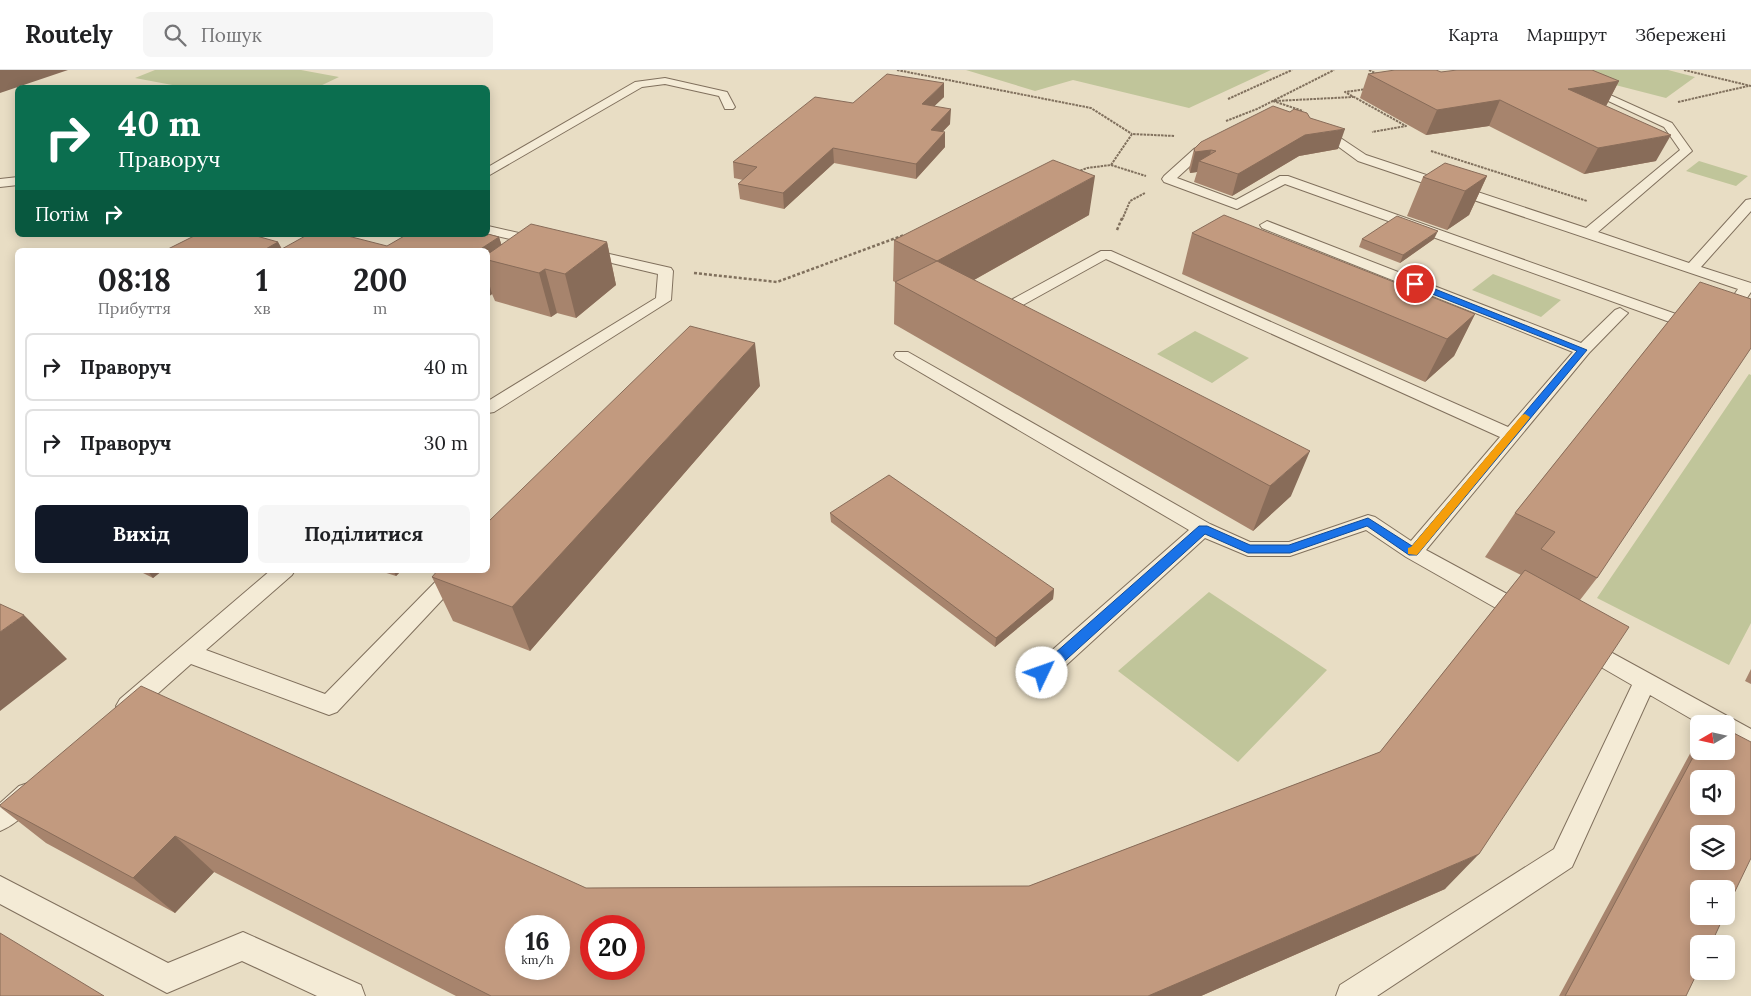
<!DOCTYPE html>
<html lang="uk">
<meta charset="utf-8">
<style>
body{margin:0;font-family:Lora,serif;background:#f6f6f6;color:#202124;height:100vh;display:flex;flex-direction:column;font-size:19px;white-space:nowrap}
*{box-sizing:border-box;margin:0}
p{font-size:16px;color:#757577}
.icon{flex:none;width:28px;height:28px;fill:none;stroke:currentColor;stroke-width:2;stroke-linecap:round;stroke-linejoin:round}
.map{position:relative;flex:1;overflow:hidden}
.side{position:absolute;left:15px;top:178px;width:475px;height:325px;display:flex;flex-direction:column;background:#fff;border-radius:8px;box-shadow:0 2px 12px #0003}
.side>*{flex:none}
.hud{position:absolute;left:15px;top:15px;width:475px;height:152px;border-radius:8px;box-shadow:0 2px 12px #0003;background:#0b6e4f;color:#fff;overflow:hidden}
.needle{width:32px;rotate:261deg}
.fabs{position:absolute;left:1690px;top:645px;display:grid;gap:10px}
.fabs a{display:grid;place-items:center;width:45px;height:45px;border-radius:8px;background:#fff;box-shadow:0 2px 12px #0003;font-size:25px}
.speed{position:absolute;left:505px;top:845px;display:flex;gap:10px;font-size:25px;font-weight:700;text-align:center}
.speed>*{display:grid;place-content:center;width:65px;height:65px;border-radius:50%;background:#fff;box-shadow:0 2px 12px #0003;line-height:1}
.speed small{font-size:12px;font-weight:400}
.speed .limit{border:8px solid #d22;background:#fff;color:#111}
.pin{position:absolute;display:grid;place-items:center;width:42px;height:42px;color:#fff;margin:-21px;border:2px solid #fff;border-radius:50%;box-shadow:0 1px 5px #0007}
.me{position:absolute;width:55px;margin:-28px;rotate:48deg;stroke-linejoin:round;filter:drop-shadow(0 0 4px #0008)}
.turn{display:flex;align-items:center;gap:18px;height:105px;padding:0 20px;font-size:22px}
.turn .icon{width:65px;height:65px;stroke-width:2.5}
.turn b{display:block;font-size:35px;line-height:42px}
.then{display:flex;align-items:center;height:48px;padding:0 20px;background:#0003;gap:10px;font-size:19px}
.eta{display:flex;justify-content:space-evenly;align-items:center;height:85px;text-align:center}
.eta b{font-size:30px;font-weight:700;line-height:35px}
.action{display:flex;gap:10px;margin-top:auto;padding:10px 20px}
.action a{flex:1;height:58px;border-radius:8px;background:#111827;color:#fff;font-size:20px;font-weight:700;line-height:58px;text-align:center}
.action a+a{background:#f6f6f6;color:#202124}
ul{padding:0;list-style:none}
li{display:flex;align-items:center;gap:15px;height:68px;margin:0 10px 8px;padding:0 10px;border:2px solid #e0e0e0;border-radius:8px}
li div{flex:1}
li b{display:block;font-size:19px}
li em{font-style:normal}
header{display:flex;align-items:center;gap:30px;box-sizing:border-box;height:70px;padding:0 25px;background:#fff;border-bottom:1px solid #e0e0e0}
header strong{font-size:24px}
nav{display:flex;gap:28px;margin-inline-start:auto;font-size:18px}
.search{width:350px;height:45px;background:#f6f6f6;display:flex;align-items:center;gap:12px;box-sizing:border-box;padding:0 18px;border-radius:8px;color:#757577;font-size:19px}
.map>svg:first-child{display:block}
</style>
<header>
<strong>Routely</strong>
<div class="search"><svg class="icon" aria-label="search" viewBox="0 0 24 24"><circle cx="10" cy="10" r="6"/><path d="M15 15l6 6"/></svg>Пошук</div>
<nav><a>Карта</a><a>Маршрут</a><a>Збережені</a></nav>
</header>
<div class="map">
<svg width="1751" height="926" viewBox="0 0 1751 926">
<rect width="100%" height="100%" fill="#e8ddc4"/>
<path fill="#c0c59a" d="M 155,0 L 301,0 L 339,7 L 316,18 L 183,17 L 135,8 Z
M 966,0 L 1271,0 L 1189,38 L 1073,10 L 1035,21 Z
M 1557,0 L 1668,0 L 1695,7 L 1666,28 Z
M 1699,91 L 1748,106 L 1736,116 L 1686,101 Z
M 1493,204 L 1561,230 L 1541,247 L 1472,220 Z
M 1195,261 L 1249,288 L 1212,313 L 1157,284 Z
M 1749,304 L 1751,305 L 1751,553 L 1729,595 L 1597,528 Z
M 1209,522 L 1327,600 L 1238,692 L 1118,601 Z"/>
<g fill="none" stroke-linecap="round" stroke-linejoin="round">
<defs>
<path id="lane" d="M 1542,0 L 1555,0 L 1672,53 L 1692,81 L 1598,162 L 1689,193 L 1746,130 L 1751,129 L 1751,141 L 1701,197 L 1751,213 L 1751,222 L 1732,250 L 1727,252 L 1719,247 L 1738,219 L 1358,91 L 1328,69 L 1310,62 L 1316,59 L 1336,65 L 1366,85 L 1586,158 L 1680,80 L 1664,57 Z
M 665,8 L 727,22 L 735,37 L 733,39 L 725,39 L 719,26 L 665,14 L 642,17 L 488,106 L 488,97 L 635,12 Z
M 1214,69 L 1220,73 L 1218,76 L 1202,85 L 1177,108 L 1236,130 L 1280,106 L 1288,106 L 1704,254 L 1706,257 L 1704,260 L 1692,260 L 1285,114 L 1237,139 L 1164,112 L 1162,109 L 1164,106 L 1194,79 Z
M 18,107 L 18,115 L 0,117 L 0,109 Z
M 1267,151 L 1581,273 L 1615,240 L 1620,238 L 1628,243 L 1589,283 L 1426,480 L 1533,538 L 1536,544 L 1533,550 L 1525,552 L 1517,550 L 1406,487 L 1366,460 L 1290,486 L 1248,486 L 1205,468 L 1050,610 L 1042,612 L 1034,610 L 1031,603 L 1034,596 L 1189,460 L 896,288 L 894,285 L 896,282 L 908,282 L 1210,454 L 1250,472 L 1289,472 L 1368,445 L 1375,447 L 1411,471 L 1500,367 L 1106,189 L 1023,235 L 1013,235 L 1010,232 L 1013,229 L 1101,181 L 1111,181 L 1508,357 L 1573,282 L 1262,158 L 1260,155 Z
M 488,156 L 545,169 L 547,172 L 540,176 L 488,164 Z
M 583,178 L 671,198 L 673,201 L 671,230 L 494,342 L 488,343 L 488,331 L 656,228 L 658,204 L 578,185 L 576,182 L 578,179 Z
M 271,500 L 295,500 L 292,505 L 206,580 L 325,624 L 447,500 L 470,500 L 337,642 L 329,645 L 191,594 L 136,643 L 128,646 L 120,643 L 116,636 L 120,629 Z
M 1583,567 L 1751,659 L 1751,681 L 1726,669 L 1726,654 L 1700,654 L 1650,625 L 1572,797 L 1377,926 L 1336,926 L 1340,915 L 1554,779 L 1632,615 L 1575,582 L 1572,576 L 1575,570 Z
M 28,713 L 37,716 L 41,724 C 34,739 15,755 0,761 L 0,733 L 19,716 Z
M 0,806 L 168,893 L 243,862 L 361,915 L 365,926 L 317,926 L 242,891 L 167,923 L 0,834 Z"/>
</defs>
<use href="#lane" stroke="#80705d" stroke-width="2"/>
<path stroke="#80705d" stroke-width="2" stroke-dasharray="2.5 1" stroke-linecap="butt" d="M 897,0 L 1091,38 L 1132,64
M 1369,0 L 1377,4
M 1684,0 L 1751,16
M 1367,19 L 1345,22 L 1406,56 L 1372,62
M 1228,29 L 1292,0
M 1273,31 L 1303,41
M 1275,31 L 1353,27
M 1678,32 L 1748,16
M 1226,51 L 1257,39 L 1334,0
M 1431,81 L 1587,131
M 1111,95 L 1146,106
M 1077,102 L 1087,98 L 1111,95 L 1132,64 L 1175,66
M 1122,150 L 1130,131 L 1145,123"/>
<path stroke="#80705d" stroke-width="2.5" stroke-dasharray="3 2" stroke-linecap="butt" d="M 1117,160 L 1122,148
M 694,203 L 777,212 L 904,165"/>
<use href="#lane" fill="#f4ebd6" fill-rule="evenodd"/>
</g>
<path fill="#a7846d" d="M 1441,2 L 1619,11 L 1606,36 L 1656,91 L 1584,104 L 1489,56 L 1426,65 L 1360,28 L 1368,4 Z
M 944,27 L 934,36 L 950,54 L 942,62 L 945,62 L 945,77 L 916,109 L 834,93 L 784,139 L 740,129 L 738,114 L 743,110 L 734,108 L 733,92 L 853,33 Z
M 1310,48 L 1338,79 L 1299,86 L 1232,126 L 1194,112 L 1197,102 L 1190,103 L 1189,99 L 1194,79 Z
M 1487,106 L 1469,145 L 1447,160 L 1407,146 L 1423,107 Z
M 1089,145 L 974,210 L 1291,426 L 1253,461 L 894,254 L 895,212 L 893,211 L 894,170 Z
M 1192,163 L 1475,244 L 1454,286 L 1425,312 L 1182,204 Z
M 499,167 L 501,174 L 607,172 L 616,215 L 576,248 L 557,243 L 551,247 L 495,231 L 492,224 L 488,227 L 488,180 L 166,180 L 278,172 L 282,179 L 387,176 Z
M 1362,169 L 1434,169 L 1400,193 L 1359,177 Z
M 1700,212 L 1597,508 L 1580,530 L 1445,819 L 1201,926 L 456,926 L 214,802 L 175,843 L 46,773 L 0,737 L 586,818 L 1029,816 L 1380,682 L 1521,505 L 1485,487 L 1515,443 Z
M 760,316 L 530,581 L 453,551 L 432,507 Z
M 830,443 L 1054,519 L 1053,529 L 995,577 L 831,452 Z
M 137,500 L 163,500 L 153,508 Z
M 377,500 L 402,500 L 396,506 Z
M 1751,599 L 1751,614 L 1745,611 Z
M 1699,667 L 1699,681 L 1686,926 L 1559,926 Z"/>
<path fill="#886c59" d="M 0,0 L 68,0 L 0,23 Z
M 1619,11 L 1606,36 L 1568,19 Z
M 944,13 L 944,27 L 921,49 L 922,34 Z
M 1500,30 L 1489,56 L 1426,65 L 1437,40 Z
M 951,39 L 950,54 L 930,75 L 931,60 Z
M 1345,59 L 1338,79 L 1299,86 L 1232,126 L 1238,104 L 1305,65 Z
M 945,62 L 945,77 L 916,109 L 916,94 Z
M 1671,65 L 1656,91 L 1584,104 L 1598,78 Z
M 833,78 L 834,93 L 784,139 L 783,123 Z
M 1211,80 L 1208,94 L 1199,91 L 1197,102 L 1190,103 L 1195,82 Z
M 1095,106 L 1089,145 L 935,232 L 937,191 Z
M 1487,106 L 1469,145 L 1447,160 L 1465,121 Z
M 1438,161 L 1434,169 L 1400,193 L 1403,185 Z
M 499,167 L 508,195 L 488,190 L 488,180 L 479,180 Z
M 278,172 L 282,180 L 264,180 Z
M 607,172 L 616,215 L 576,248 L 565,204 Z
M 545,199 L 557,243 L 551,247 L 539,203 Z
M 488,209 L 492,224 L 488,227 Z
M 1475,244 L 1454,286 L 1425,312 L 1447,269 Z
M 755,273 L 760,316 L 530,581 L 512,537 Z
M 1310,381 L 1291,426 L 1253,461 L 1270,416 Z
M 147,500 L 163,500 L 153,508 Z
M 393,500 L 402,500 L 396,506 Z
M 1054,519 L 1053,529 L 995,577 L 996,568 Z
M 24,545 L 67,589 L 0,641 L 0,562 Z
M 175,766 L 214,802 L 175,843 L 133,808 Z
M 1479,784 L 1445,819 L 1201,926 L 1148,926 Z"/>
<path fill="#c29a7f" stroke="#886c59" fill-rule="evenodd" d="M 1395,0 L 1436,0 L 1441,2 L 1457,0 L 1592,0 L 1619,11 L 1568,19 L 1671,65 L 1598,78 L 1500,30 L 1437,40 L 1368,4 Z
M 887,4 L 944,13 L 922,34 L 951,39 L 931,60 L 945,62 L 916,94 L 833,78 L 783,123 L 738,114 L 757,97 L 733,92 L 815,27 L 853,33 Z
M 1273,36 L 1290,42 L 1294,39 L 1307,43 L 1310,48 L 1345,59 L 1305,65 L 1238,104 L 1199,91 L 1216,81 L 1211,80 L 1195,82 L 1194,79 L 1201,72 Z
M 1053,90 L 1095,106 L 937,191 L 894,170 Z
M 1445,93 L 1487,106 L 1465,121 L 1423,107 Z
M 1224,145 L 1475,244 L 1447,269 L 1192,163 Z
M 1397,146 L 1438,161 L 1403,185 L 1362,169 Z
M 531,154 L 607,172 L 565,204 L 545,199 L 539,203 L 488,190 L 488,184 Z
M 488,164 L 499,167 L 479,180 L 280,180 L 307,165 L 344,165 L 387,176 L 406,165 L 488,165 Z
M 196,165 L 253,165 L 278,172 L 264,180 L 166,180 Z
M 937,191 L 1310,381 L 1270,416 L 895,212 Z
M 1700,212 L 1751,229 L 1751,278 L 1597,508 L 1541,479 L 1555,462 L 1515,443 Z
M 690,256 L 755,273 L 512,537 L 432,507 L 438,500 L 488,500 L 488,452 Z
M 889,405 L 1054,519 L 996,568 L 830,443 Z
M 1525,500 L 1629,557 L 1479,784 L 1148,926 L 491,926 L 175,766 L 133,808 L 0,736 L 0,735 L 141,616 L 586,818 L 1029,816 L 1380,682 ZM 516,856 L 559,856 L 559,899 L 516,899 ZM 591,856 L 634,856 L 634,899 L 591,899 Z
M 0,534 L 24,545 L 0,562 Z
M 1726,659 L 1751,672 L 1751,788 L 1726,840 L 1726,819 L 1699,819 L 1699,846 L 1724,846 L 1711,874 L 1699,874 L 1699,899 L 1686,926 L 1565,926 L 1699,676 L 1699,681 L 1726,681 ZM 1699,709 L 1726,709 L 1726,736 L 1699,736 ZM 1699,764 L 1726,764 L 1726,791 L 1699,791 Z
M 0,863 L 104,926 L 0,926 Z"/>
<path fill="#1a73e8" stroke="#114b97" d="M 1415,211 L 1587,280 L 1417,485 L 1409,485 L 1367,456 L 1290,483 L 1248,483 L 1205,464 L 1047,607 L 1037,607 L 1035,603 L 1037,599 L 1199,456 L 1207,456 L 1250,475 L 1289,475 L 1368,448 L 1412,476 L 1577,281 L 1412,216 L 1412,212 Z"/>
<path fill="#f59e0b" d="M 1525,344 L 1530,347 L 1529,349 L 1417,485 L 1408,484 L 1408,478 L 1411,477 L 1522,345 Z"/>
</svg>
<div class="fabs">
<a><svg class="needle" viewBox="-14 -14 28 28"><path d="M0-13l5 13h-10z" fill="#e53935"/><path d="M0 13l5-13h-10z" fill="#757577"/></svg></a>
<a><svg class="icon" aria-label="sound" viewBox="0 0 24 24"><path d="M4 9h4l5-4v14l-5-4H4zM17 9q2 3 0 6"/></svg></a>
<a><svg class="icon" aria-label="layers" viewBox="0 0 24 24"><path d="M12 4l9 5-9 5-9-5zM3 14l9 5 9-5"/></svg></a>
<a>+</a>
<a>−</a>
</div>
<div class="speed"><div>16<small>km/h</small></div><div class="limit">20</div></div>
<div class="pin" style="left:1415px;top:214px;background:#d93025"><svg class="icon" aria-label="arrive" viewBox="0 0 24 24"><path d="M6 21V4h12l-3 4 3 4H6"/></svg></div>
<svg class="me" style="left:1042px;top:603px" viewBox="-20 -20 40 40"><circle r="19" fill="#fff"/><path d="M0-13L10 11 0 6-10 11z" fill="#1a73e8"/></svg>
<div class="hud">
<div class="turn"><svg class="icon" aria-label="right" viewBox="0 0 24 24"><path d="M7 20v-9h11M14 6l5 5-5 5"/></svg><div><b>40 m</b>Праворуч</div></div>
<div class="then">Потім<svg class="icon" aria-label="right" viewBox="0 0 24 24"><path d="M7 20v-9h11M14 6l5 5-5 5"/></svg></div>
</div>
<section class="side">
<div class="eta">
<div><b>08:18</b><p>Прибуття</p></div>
<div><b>1</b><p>хв</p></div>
<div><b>200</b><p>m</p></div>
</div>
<ul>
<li><svg class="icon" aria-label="right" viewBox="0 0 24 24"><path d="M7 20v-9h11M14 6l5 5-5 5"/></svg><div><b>Праворуч</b></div><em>40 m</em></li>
<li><svg class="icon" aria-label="right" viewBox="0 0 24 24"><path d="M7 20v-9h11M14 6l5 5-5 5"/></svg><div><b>Праворуч</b></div><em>30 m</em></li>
</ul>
<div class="action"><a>Вихід</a><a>Поділитися</a></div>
</section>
</div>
